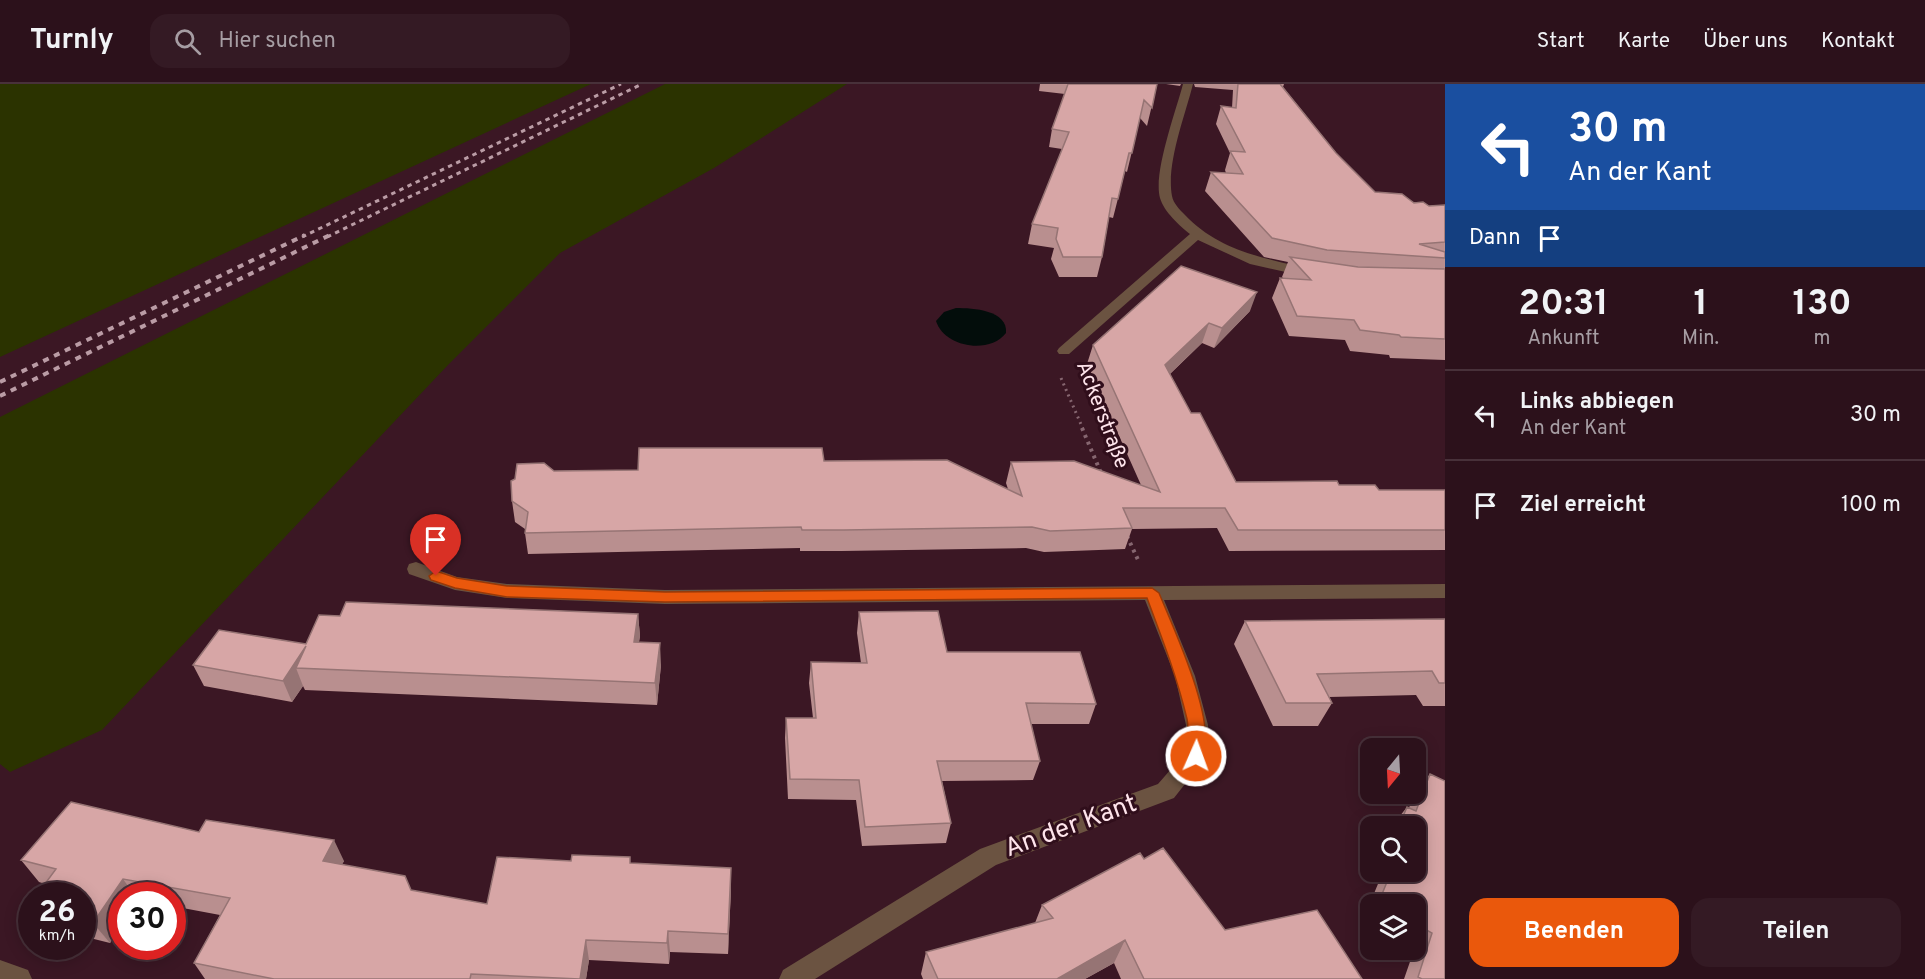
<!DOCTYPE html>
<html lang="de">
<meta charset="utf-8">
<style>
body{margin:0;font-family:Overpass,sans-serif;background:#341a24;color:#f1f3f6;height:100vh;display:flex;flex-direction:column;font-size:22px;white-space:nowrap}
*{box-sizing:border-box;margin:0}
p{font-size:20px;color:#a69da3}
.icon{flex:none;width:33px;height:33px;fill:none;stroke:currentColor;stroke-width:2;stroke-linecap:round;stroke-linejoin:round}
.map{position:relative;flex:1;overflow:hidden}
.side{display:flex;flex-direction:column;background:#2c111b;width:480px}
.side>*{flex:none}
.hud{background:#1a4fa0;color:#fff;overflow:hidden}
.needle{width:39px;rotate:198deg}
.fabs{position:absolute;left:1360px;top:654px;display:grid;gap:12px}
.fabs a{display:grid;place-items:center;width:66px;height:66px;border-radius:12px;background:#2c111b;box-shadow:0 3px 15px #0003,0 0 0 2px #48313a;font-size:30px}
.speed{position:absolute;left:18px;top:798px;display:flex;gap:12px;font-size:30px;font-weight:700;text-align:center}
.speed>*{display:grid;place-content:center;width:78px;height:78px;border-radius:50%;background:#2c111b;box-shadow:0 3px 15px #0003,0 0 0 2px #48313a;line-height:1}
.speed small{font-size:15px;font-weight:400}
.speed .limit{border:9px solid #d22;background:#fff;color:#111}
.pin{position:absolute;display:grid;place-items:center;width:51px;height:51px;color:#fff;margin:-62px -26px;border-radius:50% 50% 50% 0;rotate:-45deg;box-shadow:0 0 6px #0007}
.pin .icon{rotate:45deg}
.me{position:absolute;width:66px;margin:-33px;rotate:2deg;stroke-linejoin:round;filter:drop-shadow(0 0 4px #0008)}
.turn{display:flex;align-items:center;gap:21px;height:126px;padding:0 24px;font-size:27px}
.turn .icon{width:78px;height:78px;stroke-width:2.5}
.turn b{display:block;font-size:42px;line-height:51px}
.then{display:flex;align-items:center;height:57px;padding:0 24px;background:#0003;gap:12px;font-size:22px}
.eta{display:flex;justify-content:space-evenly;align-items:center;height:102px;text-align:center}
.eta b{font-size:36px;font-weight:700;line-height:42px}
.cta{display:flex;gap:12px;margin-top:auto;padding:12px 24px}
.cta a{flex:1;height:69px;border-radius:18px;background:#ea580c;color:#fff;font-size:24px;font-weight:700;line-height:69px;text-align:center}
.cta a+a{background:#341a24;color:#f1f3f6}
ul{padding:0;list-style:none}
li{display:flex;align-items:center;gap:18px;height:90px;padding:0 24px;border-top:2px solid #48313a}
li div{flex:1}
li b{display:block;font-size:22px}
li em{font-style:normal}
header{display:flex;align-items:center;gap:36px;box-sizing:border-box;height:84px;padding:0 30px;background:#2c111b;border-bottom:2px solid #48313a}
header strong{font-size:28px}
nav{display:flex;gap:33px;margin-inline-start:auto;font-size:21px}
.search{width:420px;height:54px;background:#341a24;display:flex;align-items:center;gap:15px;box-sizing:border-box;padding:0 21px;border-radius:18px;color:#a69da3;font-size:22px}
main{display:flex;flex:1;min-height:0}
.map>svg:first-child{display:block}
</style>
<header>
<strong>Turnly</strong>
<div class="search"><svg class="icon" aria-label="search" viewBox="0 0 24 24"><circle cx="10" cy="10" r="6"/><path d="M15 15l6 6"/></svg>Hier suchen</div>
<nav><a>Start</a><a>Karte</a><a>Über uns</a><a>Kontakt</a></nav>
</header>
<main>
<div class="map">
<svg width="1445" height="895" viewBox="0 0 1445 895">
<rect width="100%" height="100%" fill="#3b1724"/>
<path fill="#2b3300" d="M 0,0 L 591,0 L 0,273 Z
M 665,0 L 847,0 L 714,84 L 560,169 L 448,281 L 102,646 L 10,688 L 0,680 L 0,333 Z"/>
<path fill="#030d0b" d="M 956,224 C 973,224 1008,226 1006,249 C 989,271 944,263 936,237 L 944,228 Z"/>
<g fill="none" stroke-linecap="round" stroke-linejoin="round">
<path stroke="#866670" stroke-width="3" stroke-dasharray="2 4" stroke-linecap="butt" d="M 1061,294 L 1083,345"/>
<path stroke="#866670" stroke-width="4" stroke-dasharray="3 4.5" stroke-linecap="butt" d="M 1082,344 L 1101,389
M 1127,452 L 1139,478"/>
<path fill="#6b5341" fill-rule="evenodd" d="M 1183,0 L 1193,0 C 1185,32 1166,80 1172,112 C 1173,119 1180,126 1185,131 C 1220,168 1266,174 1313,186 L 1315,189 L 1308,193 L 1250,180 L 1198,156 L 1069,270 L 1059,270 L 1057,267 L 1059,264 L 1190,150 C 1180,142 1164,128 1160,114 C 1153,89 1176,27 1183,0 Z
M 416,478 L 457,493 L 507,500 L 665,506 L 1445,500 L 1445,514 L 1164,516 L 1195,592 L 1208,641 L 1207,672 L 1174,714 L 996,781 L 815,895 L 779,895 L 783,886 L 980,765 L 1158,700 L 1185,669 L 1186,641 L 1175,592 L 1145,516 L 665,520 L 507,514 L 455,506 L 409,490 L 407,485 L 409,480 Z
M 0,876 L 28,886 L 32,895 L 0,895 Z"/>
<path stroke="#ba9ca5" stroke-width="3" stroke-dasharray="4.5 4.5" stroke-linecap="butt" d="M 302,153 L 621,0
M 327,153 L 642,0"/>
<path stroke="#ba9ca5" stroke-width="4" stroke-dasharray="6 6" stroke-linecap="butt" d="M 0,298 L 305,151
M 0,312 L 330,151"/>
</g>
<path fill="#b98f8f" d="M 1040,0 L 1157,0 L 1147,42 L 1140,34 L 1127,88 L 1125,87 L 1113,134 L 1109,133 L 1102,173 L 1097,193 L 1059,193 L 1051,175 L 1054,164 L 1028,160 L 1032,140 L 1062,65 L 1049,63 L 1052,45 L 1065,10 L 1039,7 Z
M 1166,0 L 1181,0 L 1180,2 Z
M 1194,0 L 1284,0 L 1283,3 L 1336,69 L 1375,108 L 1429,122 L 1445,121 L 1445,276 L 1390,274 L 1389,271 L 1350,267 L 1345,256 L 1289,252 L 1272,214 L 1280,194 L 1283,194 L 1282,193 L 1288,178 L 1264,173 L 1205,107 L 1211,88 L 1226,89 L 1225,86 L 1230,69 L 1216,40 L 1221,22 L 1232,24 L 1233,6 L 1195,3 Z
M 1250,227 L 1214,264 L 1202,259 L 1170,290 L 1191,329 L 1236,398 L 1339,401 L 1379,406 L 1445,406 L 1445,466 L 1229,467 L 1217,444 L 1132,445 L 1125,465 L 1072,467 L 1044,468 L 1026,464 L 842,467 L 800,467 L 800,464 L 528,470 L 525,449 L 525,445 L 515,438 L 512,417 L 554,387 L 638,386 L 824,377 L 1008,405 L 1006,399 L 1011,378 L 1141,401 L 1087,280 L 1093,261 Z
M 859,528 L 947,568 L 1096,620 L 1089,640 L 1031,640 L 1040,677 L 1033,696 L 942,697 L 951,739 L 946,759 L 862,762 L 856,716 L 788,715 L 785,654 L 786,634 L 813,634 L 809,599 L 811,578 L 861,579 L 857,549 Z
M 638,530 L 640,552 L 639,558 L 661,581 L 657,621 L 305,606 L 303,602 L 292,618 L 204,602 L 193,581 L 306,560 L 340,532 Z
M 1445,535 L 1445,622 L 1423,622 L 1416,611 L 1329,613 L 1332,619 L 1318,642 L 1273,642 L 1234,560 L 1245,537 Z
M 1430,690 L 1445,895 L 1404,895 L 1413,869 L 1406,866 L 1416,866 L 1416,820 L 1371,820 L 1371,846 L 1361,841 L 1380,795 L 1372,791 L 1373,788 L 1416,788 L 1416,742 L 1392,742 L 1407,723 L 1409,724 L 1413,712 Z
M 199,748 L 344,777 L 342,780 L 411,806 L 487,820 L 571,777 L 631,779 L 731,805 L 728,870 L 670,868 L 669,880 L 589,876 L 586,895 L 205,895 L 194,879 L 220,831 L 172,822 L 172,812 L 122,812 L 122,841 L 110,859 L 82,852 L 82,812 L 39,798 L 21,776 Z
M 1144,775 L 1225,846 L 1362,895 L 1121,895 L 1114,879 L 1085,895 L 923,895 L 921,890 L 926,868 L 1035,839 L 1042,821 Z"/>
<path fill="#967474" d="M 1257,208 L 1250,227 L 1214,264 L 1222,244 Z
M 1209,239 L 1202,259 L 1158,301 L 1165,281 Z
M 638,530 L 640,552 L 635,579 L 634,558 Z
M 660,559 L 661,581 L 657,621 L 655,599 Z
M 306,562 L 296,584 L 303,602 L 292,618 L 283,597 Z
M 334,756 L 344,777 L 333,798 L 323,777 Z
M 731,784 L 731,805 L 728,870 L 728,850 Z
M 123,795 L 135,812 L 122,812 L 122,841 L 110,859 L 93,839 Z
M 668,847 L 670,868 L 669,880 L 667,859 Z
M 586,856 L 589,876 L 586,895 L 580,895 Z
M 1125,856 L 1114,879 L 1085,895 L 1057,895 Z"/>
<path fill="#d7a6a6" stroke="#967474" stroke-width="1.5" d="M 1068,0 L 1157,0 L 1152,24 L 1144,16 L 1132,69 L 1129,69 L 1118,115 L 1112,114 L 1102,173 L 1063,173 L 1056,155 L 1058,144 L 1032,140 L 1069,48 L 1052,45 Z
M 1238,0 L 1280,0 L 1336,69 L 1375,108 L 1402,110 L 1414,119 L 1423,118 L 1429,122 L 1445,121 L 1445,158 L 1419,160 L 1445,168 L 1445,174 L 1327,166 L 1272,154 L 1211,88 L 1243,90 L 1230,67 L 1245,68 L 1221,22 L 1236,24 Z
M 1290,173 L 1358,183 L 1445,185 L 1445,255 L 1401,253 L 1399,251 L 1360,246 L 1354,236 L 1297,232 L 1280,194 L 1311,196 Z
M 1181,182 L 1257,208 L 1222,244 L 1209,239 L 1165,281 L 1191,329 L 1200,329 L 1236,398 L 1337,397 L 1339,401 L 1375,401 L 1379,406 L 1445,406 L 1445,446 L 1238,446 L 1225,424 L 1123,424 L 1132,444 L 1078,446 L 1050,447 L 1032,443 L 844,446 L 802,446 L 801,443 L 525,449 L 528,428 L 512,417 L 511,397 L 515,395 L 517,380 L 544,379 L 554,387 L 638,386 L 639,364 L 822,364 L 824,377 L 947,376 L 1022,412 L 1011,378 L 1074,377 L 1160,408 L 1093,261 Z
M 346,518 L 638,530 L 634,558 L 660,559 L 655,599 L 296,584 L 306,562 L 283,597 L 193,581 L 219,546 L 306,560 L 319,531 L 340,532 Z
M 938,527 L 947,568 L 1080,568 L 1096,620 L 1026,619 L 1040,677 L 937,677 L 951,739 L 865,743 L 859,696 L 790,695 L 786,634 L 816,634 L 811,578 L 867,579 L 859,528 Z
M 1445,535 L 1445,599 L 1439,599 L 1432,587 L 1317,590 L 1332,619 L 1286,619 L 1245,537 Z
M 1430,690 L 1445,697 L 1445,895 L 1422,895 L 1418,893 L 1432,849 L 1416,840 L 1416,820 L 1378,820 L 1391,788 L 1416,788 L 1416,742 L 1399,742 L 1407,723 L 1416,727 Z
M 71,718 L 199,748 L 206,736 L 334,756 L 323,777 L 405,792 L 411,806 L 487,820 L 497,773 L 571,777 L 572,771 L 630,773 L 630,779 L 731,784 L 728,850 L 668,847 L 667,859 L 586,856 L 580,895 L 471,890 L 470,895 L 274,895 L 194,879 L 230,814 L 123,795 L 93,839 L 82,836 L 82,812 L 36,812 L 56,785 L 21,776 Z
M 1163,764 L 1225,846 L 1317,826 L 1362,895 L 1144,895 L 1125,856 L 1057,895 L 938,895 L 926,868 L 1053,834 L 1042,821 L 1140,769 L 1144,775 Z
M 32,817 L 32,824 L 27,823 Z"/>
<path fill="#ea580c" stroke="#983908" stroke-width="1.5" d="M 436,487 L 457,494 L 507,502 L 665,508 L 1152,504 L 1159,509 C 1174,545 1219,641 1202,676 L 1190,676 C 1184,664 1190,648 1187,635 C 1177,593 1162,554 1147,514 L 665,518 L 507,513 L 455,504 L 431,496 L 429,492 Z"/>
<g text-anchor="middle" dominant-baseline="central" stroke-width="6" stroke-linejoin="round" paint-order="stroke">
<g font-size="21" fill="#fee4eb" stroke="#300e1b">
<text transform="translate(1102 331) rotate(69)">Ackerstraße</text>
</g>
<g font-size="26" fill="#fee4eb" stroke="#300e1b">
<text transform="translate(1071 743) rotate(-20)">An der Kant</text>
</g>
</g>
</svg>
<div class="fabs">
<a><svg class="needle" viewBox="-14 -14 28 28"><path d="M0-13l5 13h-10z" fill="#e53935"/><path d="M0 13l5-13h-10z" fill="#a69da3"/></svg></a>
<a><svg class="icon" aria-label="search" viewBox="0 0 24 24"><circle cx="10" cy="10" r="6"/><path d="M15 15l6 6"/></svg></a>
<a><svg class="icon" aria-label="layers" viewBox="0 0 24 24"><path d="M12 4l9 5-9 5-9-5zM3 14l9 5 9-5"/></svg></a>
</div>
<div class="speed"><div>26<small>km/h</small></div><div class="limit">30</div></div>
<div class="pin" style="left:436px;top:492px;background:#d93025"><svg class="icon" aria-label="arrive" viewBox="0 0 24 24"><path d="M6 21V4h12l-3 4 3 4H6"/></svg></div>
<svg class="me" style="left:1196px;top:672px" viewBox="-20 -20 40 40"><circle r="17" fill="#ea580c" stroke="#fff" stroke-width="3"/><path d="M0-11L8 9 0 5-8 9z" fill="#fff"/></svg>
</div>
<section class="side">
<div class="hud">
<div class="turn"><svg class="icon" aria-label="left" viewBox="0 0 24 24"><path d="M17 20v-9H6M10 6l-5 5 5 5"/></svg><div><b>30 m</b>An der Kant</div></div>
<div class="then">Dann<svg class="icon" aria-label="arrive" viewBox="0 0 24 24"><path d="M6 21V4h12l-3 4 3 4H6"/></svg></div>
</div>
<div class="eta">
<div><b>20:31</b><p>Ankunft</p></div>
<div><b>1</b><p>Min.</p></div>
<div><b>130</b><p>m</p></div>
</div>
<ul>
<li><svg class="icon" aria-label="left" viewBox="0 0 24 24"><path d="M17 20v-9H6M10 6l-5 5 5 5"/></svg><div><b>Links abbiegen</b><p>An der Kant</p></div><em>30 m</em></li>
<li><svg class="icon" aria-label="arrive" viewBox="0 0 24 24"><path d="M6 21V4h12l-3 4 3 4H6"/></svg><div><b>Ziel erreicht</b></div><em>100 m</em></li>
</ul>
<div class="cta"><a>Beenden</a><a>Teilen</a></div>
</section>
</main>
